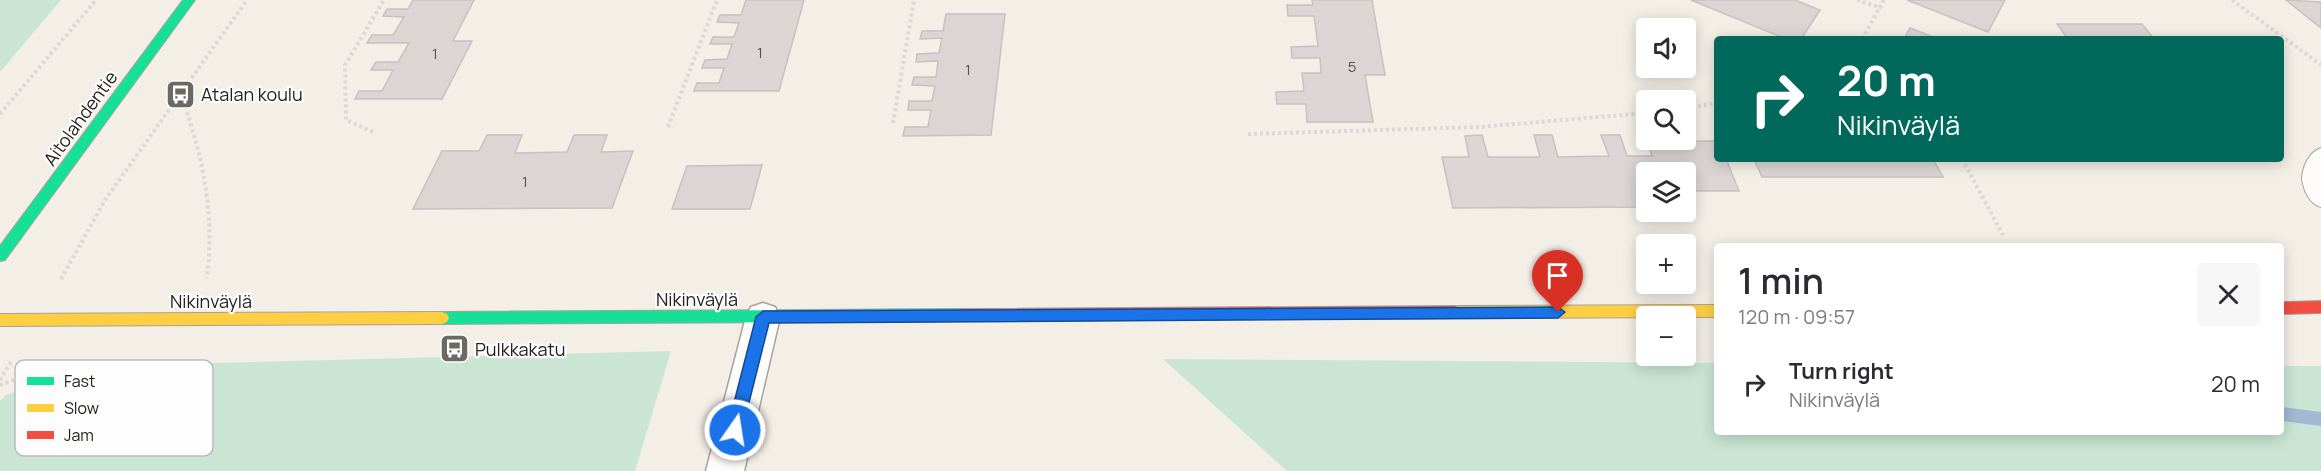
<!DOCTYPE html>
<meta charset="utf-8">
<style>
body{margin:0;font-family:Manrope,sans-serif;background:#f7f7f7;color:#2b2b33;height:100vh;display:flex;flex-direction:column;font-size:22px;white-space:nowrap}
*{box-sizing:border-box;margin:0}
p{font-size:20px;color:#7c7c81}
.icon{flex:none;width:33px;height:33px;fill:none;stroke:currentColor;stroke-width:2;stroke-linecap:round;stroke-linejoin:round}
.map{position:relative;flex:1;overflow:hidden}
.drawer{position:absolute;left:1714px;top:243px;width:570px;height:192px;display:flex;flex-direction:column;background:#fff;border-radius:6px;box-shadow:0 3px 15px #0003}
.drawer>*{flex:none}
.banner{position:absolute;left:1714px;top:36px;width:570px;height:126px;border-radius:6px;box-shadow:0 3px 15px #0003;background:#00695c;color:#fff;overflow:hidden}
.fabs{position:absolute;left:1636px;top:18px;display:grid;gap:12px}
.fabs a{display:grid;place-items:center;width:60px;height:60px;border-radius:6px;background:#fff;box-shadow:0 3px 15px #0003;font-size:30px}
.pin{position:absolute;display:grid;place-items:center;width:51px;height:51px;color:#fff;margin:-62px -26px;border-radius:50% 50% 50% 0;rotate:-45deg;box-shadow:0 0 6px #0007}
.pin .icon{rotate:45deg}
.me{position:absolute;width:66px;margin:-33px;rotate:13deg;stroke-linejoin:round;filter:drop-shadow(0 0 4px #0008)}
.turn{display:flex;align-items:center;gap:21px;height:126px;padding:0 24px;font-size:27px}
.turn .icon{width:78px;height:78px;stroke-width:2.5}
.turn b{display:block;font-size:42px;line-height:51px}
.round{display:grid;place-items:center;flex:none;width:63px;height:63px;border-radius:6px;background:#f7f7f7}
.summary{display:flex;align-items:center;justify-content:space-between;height:102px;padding:0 24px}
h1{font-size:36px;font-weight:600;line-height:45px}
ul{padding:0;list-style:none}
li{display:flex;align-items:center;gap:18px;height:78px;padding:0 24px}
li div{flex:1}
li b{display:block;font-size:22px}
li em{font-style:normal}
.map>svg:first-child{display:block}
</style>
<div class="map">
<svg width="2321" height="471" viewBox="0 0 2321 471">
<rect width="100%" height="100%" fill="#f3eee6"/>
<path fill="#cae5d4" d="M 0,0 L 61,0 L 0,72 Z
M 671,351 L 635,471 L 0,471 L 0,401 L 6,395 L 71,371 L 140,365 Z
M 1163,359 L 1717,363 L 1718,432 L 2282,432 L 2282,366 L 2321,366 L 2321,471 L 1287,471 Z"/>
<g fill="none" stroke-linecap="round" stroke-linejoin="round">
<path fill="#a0bad3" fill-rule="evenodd" d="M 2282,407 L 2321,412 L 2321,426 L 2282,421 Z"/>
</g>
<path fill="#dbd6d4" stroke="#c7c1c0" stroke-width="1.5" d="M 413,0 L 474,0 L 453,41 L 472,41 L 442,99 L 355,99 L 359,91 L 382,91 L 393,70 L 371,70 L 376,62 L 398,62 L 409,43 L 367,43 L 372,35 L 393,35 L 404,17 L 383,16 L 387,9 L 408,9 Z
M 746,0 L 804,0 L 779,91 L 694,91 L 697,83 L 719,83 L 724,68 L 702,68 L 705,60 L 727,59 L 732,44 L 710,44 L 713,37 L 734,37 L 739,23 L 717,22 L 720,15 L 741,15 Z
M 1312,0 L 1372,0 L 1385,75 L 1365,75 L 1373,122 L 1307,122 L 1306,104 L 1277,104 L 1276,92 L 1304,91 L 1302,73 L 1321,73 L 1320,58 L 1292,58 L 1291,47 L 1318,46 L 1314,16 L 1288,16 L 1287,5 L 1313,5 Z
M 1691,0 L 1795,0 L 1820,10 L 1801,39 L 1786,39 Z
M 1907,0 L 2005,0 L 1988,32 Z
M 2286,0 L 2321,2 L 2321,28 Z
M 946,14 L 1005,14 L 991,135 L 903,136 L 905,127 L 928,127 L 931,110 L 908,110 L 909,101 L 932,101 L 935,86 L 912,85 L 914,77 L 936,77 L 938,61 L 916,62 L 917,54 L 939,53 L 942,38 L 920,39 L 922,31 L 943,31 Z
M 2057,24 L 2142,24 L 2154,39 L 2068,39 Z
M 1910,28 L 1938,39 L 1904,39 Z
M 1686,126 L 1692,141 L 1718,141 L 1718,159 L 1726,159 L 1739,191 L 1686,191 L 1686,172 L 1647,172 L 1647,207 L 1453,208 L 1442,157 L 1469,157 L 1465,136 L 1482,135 L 1488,157 L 1540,157 L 1534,135 L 1552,135 L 1558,157 L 1609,156 L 1601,135 L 1620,135 L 1627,156 L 1652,156 L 1647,141 L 1686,140 Z
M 487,135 L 522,135 L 515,153 L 567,152 L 574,135 L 607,135 L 601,152 L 633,151 L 612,208 L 413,209 L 442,151 L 479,151 Z
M 1754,159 L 1933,159 L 1943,177 L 1762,177 Z
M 762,165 L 750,209 L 672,209 L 687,166 Z"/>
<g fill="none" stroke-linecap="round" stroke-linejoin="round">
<defs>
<path id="lane" d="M 2321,148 L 2321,207 C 2309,204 2303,189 2302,178 C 2303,166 2309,152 2321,148 Z"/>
<path id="street" d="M 763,303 L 775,307 L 780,317 L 744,471 L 706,471 L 746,317 L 751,307 Z"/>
<path id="fast" d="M 183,0 L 195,0 L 5,260 L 0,261 L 0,246 Z
M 962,309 L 967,311 L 969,315 L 967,319 L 962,321 L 442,324 L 437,322 L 435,318 L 437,314 L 442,312 Z"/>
<path id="slow" d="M 1718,305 L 1718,317 L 1455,318 L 1450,316 L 1448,312 L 1450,308 L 1455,306 Z
M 442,312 L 447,314 L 449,318 L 447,322 L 442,324 L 0,326 L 0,314 Z"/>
<path id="jam" d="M 2321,301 L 2321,313 L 2282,314 L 2282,302 Z
M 1455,306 L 1460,308 L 1462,312 L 1460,316 L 1455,318 L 962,321 L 957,319 L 955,315 L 957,311 L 962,309 Z"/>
</defs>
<use href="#lane" stroke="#a7a39c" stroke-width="2"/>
<use href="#street" stroke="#a7a39c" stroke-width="3"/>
<use href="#fast" stroke="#a7a39c" stroke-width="2"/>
<use href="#slow" stroke="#a7a39c" stroke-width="2"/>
<use href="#jam" stroke="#a7a39c" stroke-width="2"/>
<path stroke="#dad9d6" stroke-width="4" stroke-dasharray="3 3" stroke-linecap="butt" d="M 1857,0 L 1881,8
M 2232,0 L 2321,65
M 1862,39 L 1884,0
M 181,95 C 203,156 215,213 207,278
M 1686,108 L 1718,103
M 0,114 L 96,0
M 893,123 L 914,0
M 668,127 L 717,0
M 373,132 L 346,120 L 345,65 L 384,0
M 1248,134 L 1480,127 L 1647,113
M 1962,159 L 2003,235
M 61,279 L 105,200 L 247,0
M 0,380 L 12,360
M 0,385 L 28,375 L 84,363"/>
<use href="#lane" fill="#fdfcfb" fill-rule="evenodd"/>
<use href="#street" fill="#fdfcfb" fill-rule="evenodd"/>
<use href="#fast" fill="#16e098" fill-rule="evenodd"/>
<use href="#slow" fill="#ffcf43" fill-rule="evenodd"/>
<use href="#jam" fill="#f24e42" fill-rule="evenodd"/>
</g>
<path fill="#1a73e8" stroke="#114b97" stroke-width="1.5" d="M 1558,307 L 1565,312 L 1558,318 L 769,323 L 742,430 L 735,437 L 727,430 L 756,317 L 763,311 Z"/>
<defs>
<symbol id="bus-square" viewBox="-11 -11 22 22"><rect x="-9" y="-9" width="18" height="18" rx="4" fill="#6c6962" stroke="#fdfdfd"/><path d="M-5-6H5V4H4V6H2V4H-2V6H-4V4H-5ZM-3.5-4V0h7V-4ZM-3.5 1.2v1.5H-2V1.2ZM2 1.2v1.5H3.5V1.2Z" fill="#fff"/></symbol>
</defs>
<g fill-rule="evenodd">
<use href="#bus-square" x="164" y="78" width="33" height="33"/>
<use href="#bus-square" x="438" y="332" width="33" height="33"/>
</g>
<g text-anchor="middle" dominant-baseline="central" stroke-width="4.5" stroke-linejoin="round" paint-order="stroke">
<g font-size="15" fill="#54504b">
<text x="760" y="52">1</text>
<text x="435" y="53">1</text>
<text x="1352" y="66">5</text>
<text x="968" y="69">1</text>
<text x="525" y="181">1</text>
</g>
<g font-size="18" fill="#24211b" stroke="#fdfdfd" text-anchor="start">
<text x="201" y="94">Atalan koulu</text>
<text x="475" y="349">Pulkkakatu</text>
</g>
<g font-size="18" fill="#24211b" stroke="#fdfdfd">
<text transform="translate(80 118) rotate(-54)">Aitolahdentie</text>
<text x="697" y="299">Nikinväylä</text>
<text x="211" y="301">Nikinväylä</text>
</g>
</g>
<rect x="15" y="360" width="198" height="96" rx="9" fill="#fdfdfd" stroke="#bcbbb9" stroke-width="1.5"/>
<rect x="27" y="377" width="27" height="8" fill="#16e098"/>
<rect x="27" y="404" width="27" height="8" fill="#ffcf43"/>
<rect x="27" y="431" width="27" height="8" fill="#f24e42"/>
<g font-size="16" fill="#24211b">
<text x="64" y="387">Fast</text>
<text x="64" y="414">Slow</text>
<text x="64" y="441">Jam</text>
</g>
</svg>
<div class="fabs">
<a><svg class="icon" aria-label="sound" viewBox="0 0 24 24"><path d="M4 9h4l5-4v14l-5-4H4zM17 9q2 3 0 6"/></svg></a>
<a><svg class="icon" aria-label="search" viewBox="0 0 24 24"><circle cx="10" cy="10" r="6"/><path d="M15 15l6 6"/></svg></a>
<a><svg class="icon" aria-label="layers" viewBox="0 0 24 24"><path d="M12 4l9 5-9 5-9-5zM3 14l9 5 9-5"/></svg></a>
<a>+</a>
<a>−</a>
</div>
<div class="pin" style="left:1558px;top:312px;background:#d93025"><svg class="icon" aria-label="arrive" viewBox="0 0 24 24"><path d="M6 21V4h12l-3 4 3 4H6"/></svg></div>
<svg class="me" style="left:735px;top:430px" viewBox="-20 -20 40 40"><circle r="17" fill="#1a73e8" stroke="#fff" stroke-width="3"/><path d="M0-11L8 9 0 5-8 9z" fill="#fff"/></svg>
<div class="banner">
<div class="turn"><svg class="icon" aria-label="right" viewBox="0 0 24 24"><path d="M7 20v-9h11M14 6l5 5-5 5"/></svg><div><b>20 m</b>Nikinväylä</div></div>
</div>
<section class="drawer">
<div class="summary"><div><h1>1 min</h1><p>120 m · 09:57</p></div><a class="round"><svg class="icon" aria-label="close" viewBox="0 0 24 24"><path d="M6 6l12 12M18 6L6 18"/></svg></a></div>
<ul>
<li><svg class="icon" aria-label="right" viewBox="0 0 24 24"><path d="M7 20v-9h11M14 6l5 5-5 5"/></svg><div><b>Turn right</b><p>Nikinväylä</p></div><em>20 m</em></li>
</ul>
</section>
</div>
